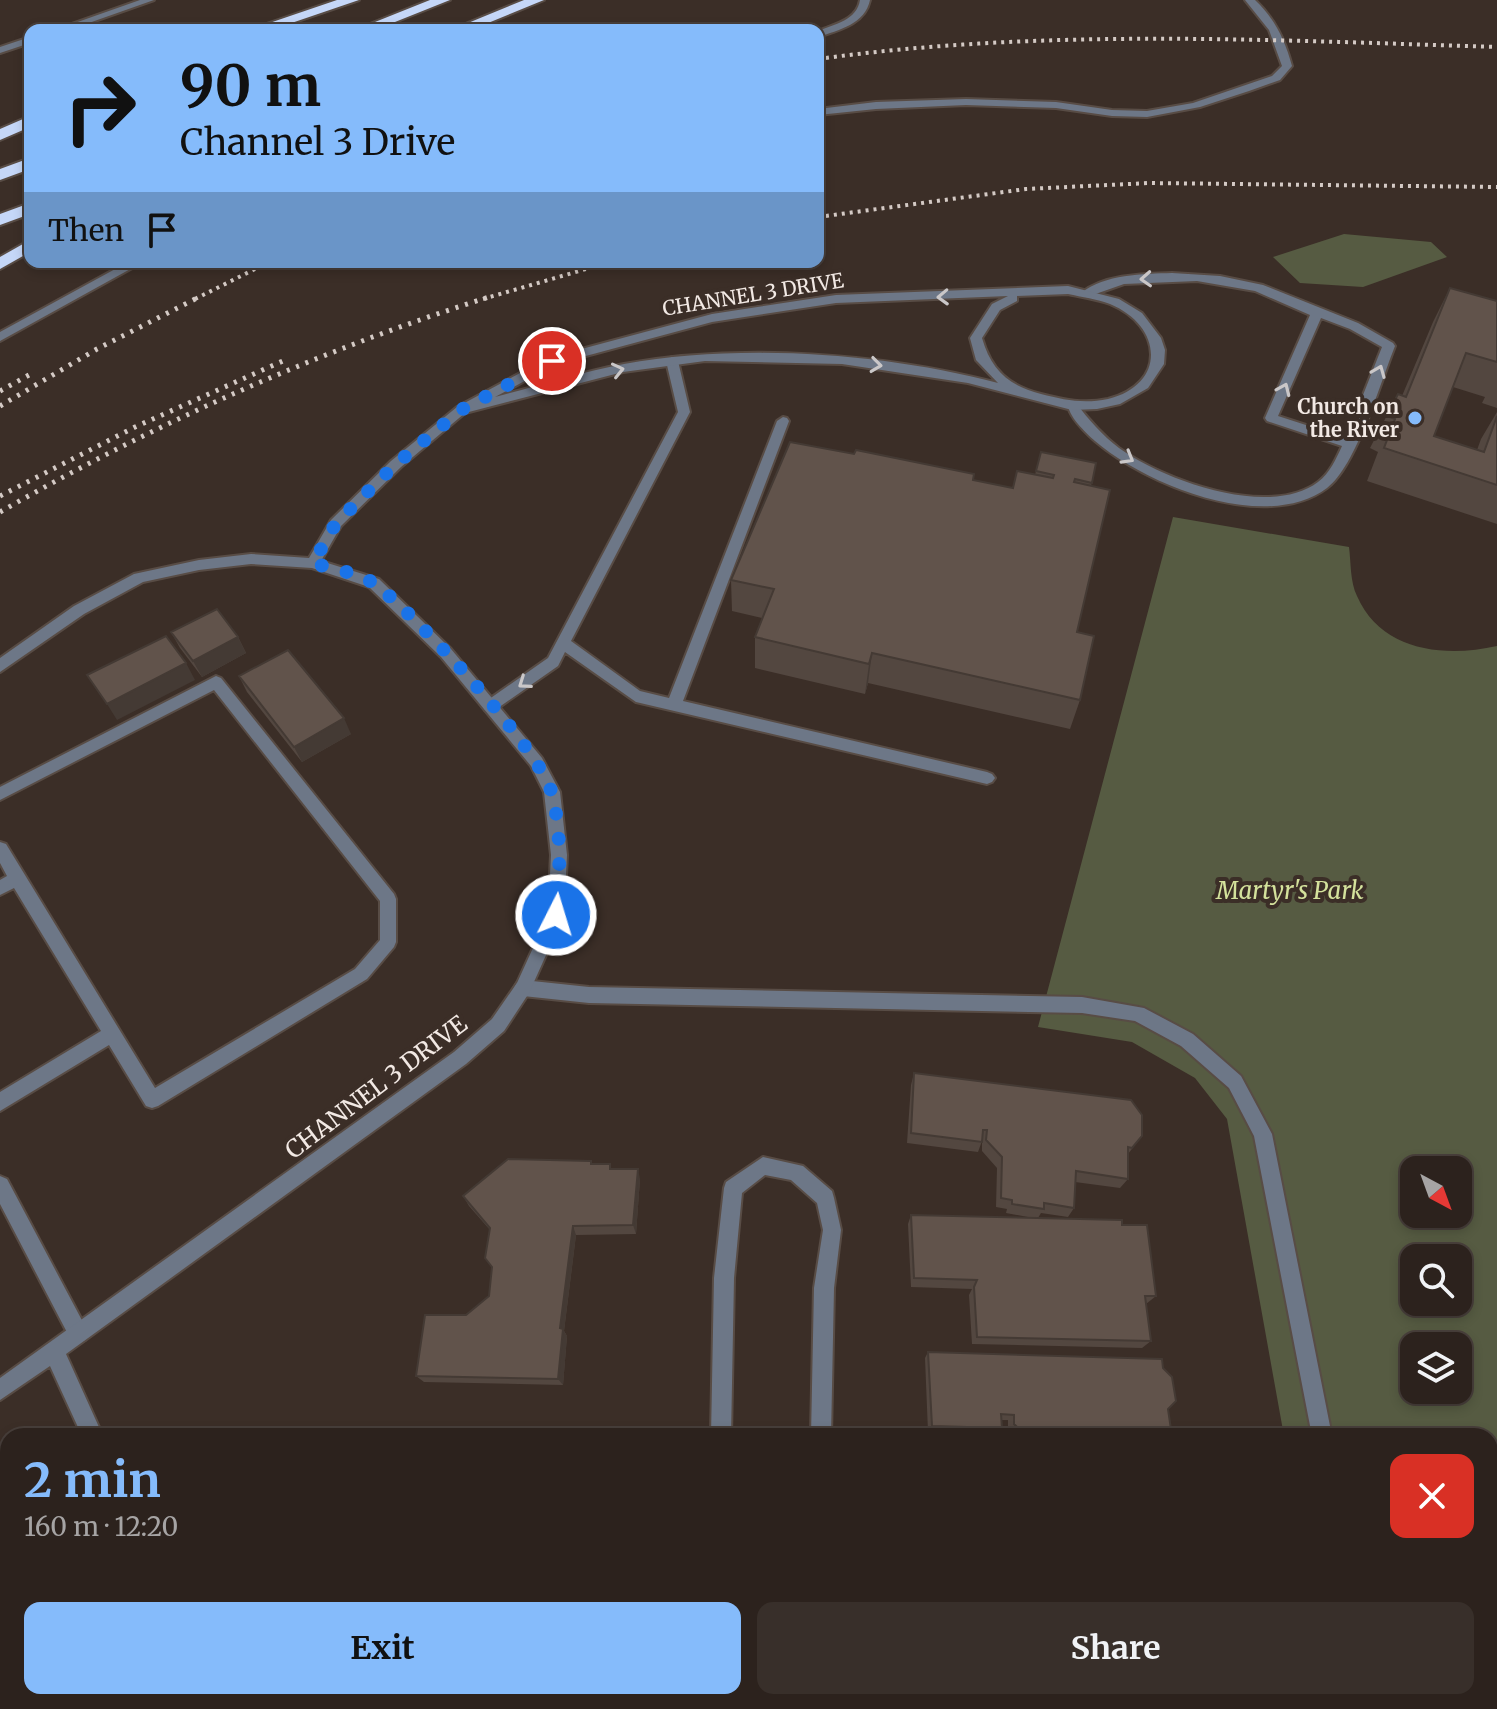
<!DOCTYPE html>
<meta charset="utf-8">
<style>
body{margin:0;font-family:Merriweather,serif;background:#382f2a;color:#f1f3f6;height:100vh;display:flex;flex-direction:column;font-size:30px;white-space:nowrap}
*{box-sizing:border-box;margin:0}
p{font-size:26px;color:#a6a4a4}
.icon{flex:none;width:44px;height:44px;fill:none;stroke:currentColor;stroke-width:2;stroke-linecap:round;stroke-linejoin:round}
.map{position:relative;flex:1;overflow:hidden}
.drawer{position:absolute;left:0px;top:1428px;width:1498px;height:282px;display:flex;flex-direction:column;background:#2c221d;border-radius:24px 24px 0 0;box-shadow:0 4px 12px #0003,0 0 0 2px #483f3b}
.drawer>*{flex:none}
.banner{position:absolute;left:24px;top:24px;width:800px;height:244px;border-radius:16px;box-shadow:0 4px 12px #0003,0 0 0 2px #483f3b;background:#85bbfb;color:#111;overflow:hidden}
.needle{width:52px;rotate:139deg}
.tools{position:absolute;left:1400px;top:1156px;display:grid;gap:16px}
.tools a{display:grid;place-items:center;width:72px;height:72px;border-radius:16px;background:#2c221d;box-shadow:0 4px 12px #0003,0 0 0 2px #483f3b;font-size:40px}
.pin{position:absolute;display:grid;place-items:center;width:68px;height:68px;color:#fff;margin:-34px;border:4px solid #fff;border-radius:50%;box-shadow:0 2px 8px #0007}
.me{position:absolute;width:88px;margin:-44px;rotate:5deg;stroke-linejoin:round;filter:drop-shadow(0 0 6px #0008)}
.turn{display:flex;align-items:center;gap:28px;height:168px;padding:0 24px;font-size:36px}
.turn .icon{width:104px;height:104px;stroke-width:2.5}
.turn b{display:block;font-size:56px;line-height:68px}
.then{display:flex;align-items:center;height:76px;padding:0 24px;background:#0003;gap:16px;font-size:30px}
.round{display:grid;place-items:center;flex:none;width:84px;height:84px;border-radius:16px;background:#382f2a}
.head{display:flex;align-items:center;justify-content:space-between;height:136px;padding:0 24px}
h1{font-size:48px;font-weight:700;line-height:60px;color:#85bbfb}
.cta{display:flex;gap:16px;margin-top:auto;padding:16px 24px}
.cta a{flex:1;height:92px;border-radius:16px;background:#85bbfb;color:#111;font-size:32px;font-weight:700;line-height:92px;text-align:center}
.cta a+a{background:#382f2a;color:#f1f3f6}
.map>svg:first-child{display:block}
</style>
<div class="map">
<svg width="1497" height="1709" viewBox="0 0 1497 1709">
<rect width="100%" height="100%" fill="#3b2e27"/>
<path fill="#565b42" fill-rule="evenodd" d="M 1344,234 L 1431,242 L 1447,257 L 1363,287 L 1300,283 L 1273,257 Z
M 1173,517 L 1349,547 C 1351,562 1350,582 1357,596 C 1381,651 1444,658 1497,646 L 1497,1709 L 1333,1709 L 1332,1702 L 1490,1702 L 1490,1436 L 1284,1436 L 1227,1119 L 1195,1078 L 1132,1042 L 1038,1027 ZM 1414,1170 L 1458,1170 L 1458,1214 L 1414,1214 ZM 1414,1258 L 1458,1258 L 1458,1302 L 1414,1302 ZM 1414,1346 L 1458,1346 L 1458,1390 L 1414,1390 Z"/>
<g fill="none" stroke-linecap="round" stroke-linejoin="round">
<defs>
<path id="lane" d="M 860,0 L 870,0 C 865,24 839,30 818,37 L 818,31 C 835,24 857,20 860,0 Z
M 1245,0 L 1255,0 C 1275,19 1285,40 1292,66 L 1280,80 L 1249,91 L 1200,107 L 1147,117 L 1112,116 L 1056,108 L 966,105 L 876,109 L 818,115 L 818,109 L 876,102 L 966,99 L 1056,102 L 1112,110 L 1147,111 L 1193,103 L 1272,76 L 1282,66 L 1269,30 Z
M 128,262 L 143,262 L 0,341 L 0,332 Z
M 1172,273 L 1220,276 L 1263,285 L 1358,323 L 1393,343 L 1395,346 C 1381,381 1356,467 1327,488 C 1265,534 1145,484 1095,441 C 1085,432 1067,415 1068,403 L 1076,403 C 1089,420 1102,435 1119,448 C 1163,480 1269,519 1318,482 C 1330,473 1336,459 1342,446 L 1267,421 L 1265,418 L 1310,315 L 1255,291 L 1197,281 L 1124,284 L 1087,297 L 1081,293 C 1105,274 1143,274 1172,273 ZM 1321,318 L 1350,329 L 1382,347 L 1346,438 L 1278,416 Z
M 672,357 L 678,361 L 690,412 L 571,641 L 640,691 L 669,698 L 777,421 L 783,417 L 787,418 L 789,421 L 683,701 L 987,772 L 992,774 L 995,778 L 992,782 L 987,784 L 636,702 L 565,652 L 558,666 L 495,710 L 485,710 L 483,706 L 485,702 L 548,658 L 678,412 L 666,361 Z
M 216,676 L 221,678 L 394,894 L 396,899 L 396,942 L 394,947 L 367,979 L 158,1106 L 152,1108 L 146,1106 L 109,1045 L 0,1111 L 0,1092 L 101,1031 L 14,888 L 0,895 L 0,880 L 7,876 L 0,863 L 0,842 L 6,844 L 155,1088 L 355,969 L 380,940 L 380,901 L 214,690 L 0,800 L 0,787 Z
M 523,980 L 589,987 L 1082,997 L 1144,1008 L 1193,1034 L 1241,1076 L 1272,1134 L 1332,1436 L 1312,1436 L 1254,1136 L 1229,1088 L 1181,1046 L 1135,1021 L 1082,1013 L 589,1003 L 523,996 L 517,993 L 514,988 L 517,983 Z
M 0,1176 L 7,1179 L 85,1326 L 88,1333 L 85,1340 L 78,1343 L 71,1340 L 0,1204 Z
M 1490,1620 L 1497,1623 L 1497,1645 L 1490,1642 Z
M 1362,1702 L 1384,1702 L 1385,1709 L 1363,1709 Z"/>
<path id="street" d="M 140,0 L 154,0 L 69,30 L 55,30 Z
M 30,37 L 30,43 L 0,53 L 0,47 Z
M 1068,286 L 1119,299 L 1142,313 L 1161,338 L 1165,350 L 1164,364 L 1148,388 L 1120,404 L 1097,409 L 1072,410 L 968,383 L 842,364 L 705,361 L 623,372 L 465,413 L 401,467 L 341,526 L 321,561 L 379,579 L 451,649 L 542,758 L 560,792 L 567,855 L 564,915 L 529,993 L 504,1031 L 466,1064 L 66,1354 L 103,1436 L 82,1436 L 50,1366 L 0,1400 L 0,1378 L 454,1052 L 492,1019 L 517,983 L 548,915 L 551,855 L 544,792 L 531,766 L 441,657 L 369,587 L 312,568 L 251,564 L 199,570 L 143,582 L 84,614 L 0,672 L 0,658 L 74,606 L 134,574 L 199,560 L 251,554 L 309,558 L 331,520 L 391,461 L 457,407 L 548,358 L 712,314 L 836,295 ZM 1068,294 C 1082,297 1097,299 1110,304 C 1163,326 1167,384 1108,399 C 1084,404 1064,400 1041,394 C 1009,386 991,370 982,338 L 1000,310 L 1017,301 L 1017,296 ZM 1008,296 L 992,304 L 970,338 L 976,360 L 998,383 C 883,353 741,343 624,364 C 581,372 538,386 495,397 L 556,364 L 712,322 L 836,303 Z
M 763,1157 L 803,1166 L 832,1191 L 834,1198 L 841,1230 L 834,1288 L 831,1436 L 811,1436 L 814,1288 L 823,1230 L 817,1203 L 791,1180 L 765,1175 L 742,1193 L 734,1278 L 731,1436 L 711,1436 L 714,1278 L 724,1188 L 726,1182 Z
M 207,1702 L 229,1702 L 232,1709 L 210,1709 Z
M 478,1702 L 524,1702 L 521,1709 L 475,1709 Z
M 712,1702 L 734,1702 L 735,1709 L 713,1709 Z
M 816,1702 L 838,1702 L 839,1709 L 817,1709 Z"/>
<path id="highway" d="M 337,0 L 359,0 L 271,30 L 249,30 Z
M 430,0 L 450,0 L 375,30 L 355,30 Z
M 524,0 L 544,0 L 471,30 L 451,30 Z
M 30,116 L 30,127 L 0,140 L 0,129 Z
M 30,158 L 30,169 L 0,180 L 0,169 Z
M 30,203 L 30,214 L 0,225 L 0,214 Z
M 30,240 L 30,252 L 0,269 L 0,257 Z"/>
</defs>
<use href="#lane" stroke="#584c45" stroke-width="4"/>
<use href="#street" stroke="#584c45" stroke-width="4"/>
<use href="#highway" stroke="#584c45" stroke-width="4"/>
<use href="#lane" fill="#6d7787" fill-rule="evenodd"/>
<use href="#street" fill="#6d7787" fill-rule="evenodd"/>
<use href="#highway" fill="#c5d7f8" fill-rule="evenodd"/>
<path stroke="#d4cac5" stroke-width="4" stroke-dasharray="3 5" stroke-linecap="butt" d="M 818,59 C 1044,28 1269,40 1497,47
M 818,217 L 1026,189 L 1149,183 L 1497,187
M 195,299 L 269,262
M 483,299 L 610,262"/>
<path stroke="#d4cac5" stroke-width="5" stroke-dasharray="3 7" stroke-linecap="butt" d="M 0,391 L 29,375
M 0,406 L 97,349 L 199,297
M 0,496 L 135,427 L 285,360
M 0,512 C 156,423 318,351 489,297"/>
</g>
<path fill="#534740" d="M 1450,288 L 1497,301 L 1497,408 L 1482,403 L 1485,397 L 1453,387 L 1434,436 L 1477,450 L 1481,439 L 1497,412 L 1497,524 L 1367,481 L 1378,452 L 1370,448 L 1398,394 L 1402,396 L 1433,322 Z
M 1041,452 L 1096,463 L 1091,486 L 1077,632 L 1080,700 L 1070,729 L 868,683 L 865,694 L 755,668 L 755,637 L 762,618 L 732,611 L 731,580 L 854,454 L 974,474 L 973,480 L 1013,488 L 1035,475 Z
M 171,632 L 238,637 L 246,653 L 202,677 L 180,648 Z
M 239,676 L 351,734 L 302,762 L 247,692 Z
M 914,1073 L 1142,1136 L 1128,1154 L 1128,1179 L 1120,1188 L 1075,1182 L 1074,1208 L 1068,1217 L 1041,1213 L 1038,1218 L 1122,1225 L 1156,1296 L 1146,1304 L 1151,1341 L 1142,1348 L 972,1344 L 969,1295 L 972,1289 L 911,1287 L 908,1224 L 911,1215 L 1033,1218 L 1006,1213 L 1007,1209 L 996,1207 L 997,1168 L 982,1151 L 982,1141 L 978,1152 L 907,1143 L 911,1085 Z
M 592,1164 L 610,1164 L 611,1169 L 640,1179 L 636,1234 L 576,1235 L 564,1331 L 567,1336 L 563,1385 L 424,1382 L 416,1376 L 466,1315 L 489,1296 L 492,1268 L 485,1258 L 490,1230 L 469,1206 L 463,1196 Z
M 928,1352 L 1168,1409 L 1172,1436 L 1015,1436 L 1008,1429 L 1008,1420 L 1002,1420 L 1002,1428 L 996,1433 L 928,1432 L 925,1358 Z
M 947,1702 L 1225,1702 L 1226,1709 L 948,1709 Z"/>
<path fill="#443a34" d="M 238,637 L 246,653 L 202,677 L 193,661 Z
M 872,653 L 868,683 L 865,694 L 869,664 Z
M 186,663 L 195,680 L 117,720 L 107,704 Z
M 344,718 L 351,734 L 302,762 L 294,747 Z
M 638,1169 L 640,1179 L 636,1234 L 633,1225 Z
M 573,1226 L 576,1235 L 564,1331 L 567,1336 L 563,1385 L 558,1379 L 560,1328 Z
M 0,1532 L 8,1534 L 8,1563 L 0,1546 Z
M 8,1587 L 8,1602 L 0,1608 L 0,1593 Z
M 0,1649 L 3,1649 L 8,1662 L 8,1680 L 0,1680 Z
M 23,1702 L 42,1702 L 45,1709 L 26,1709 Z"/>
<path fill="#61534b" stroke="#443a34" stroke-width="2" d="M 1450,288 L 1497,301 L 1497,362 L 1466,353 L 1434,436 L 1484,452 L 1497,416 L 1497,485 L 1384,448 L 1395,419 L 1387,416 L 1398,394 L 1406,397 Z
M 790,442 L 854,454 L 856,450 L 974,474 L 973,480 L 1013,488 L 1017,471 L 1053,478 L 1054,475 L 1036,471 L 1041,452 L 1096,463 L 1092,483 L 1075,479 L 1074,482 L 1110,490 L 1077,632 L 1094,636 L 1080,700 L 872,653 L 869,664 L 755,637 L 774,589 L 731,580 Z
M 217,609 L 238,637 L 193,661 L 171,632 Z
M 166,636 L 186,663 L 107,704 L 87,675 Z
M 288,650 L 344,718 L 294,747 L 239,676 Z
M 914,1073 L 1131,1100 L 1142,1115 L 1142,1136 L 1132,1148 L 1128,1147 L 1128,1179 L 1076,1171 L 1074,1208 L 1044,1203 L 1044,1209 L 1012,1204 L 1012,1200 L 1001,1198 L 1002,1157 L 986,1140 L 987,1130 L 983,1130 L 982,1142 L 911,1133 Z
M 508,1159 L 591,1161 L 591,1164 L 610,1164 L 610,1169 L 638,1169 L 633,1225 L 573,1226 L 560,1328 L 563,1329 L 558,1379 L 416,1376 L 425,1315 L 466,1315 L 489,1296 L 492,1267 L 485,1258 L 490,1228 L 463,1196 Z
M 911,1215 L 1122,1220 L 1122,1225 L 1147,1225 L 1156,1296 L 1145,1296 L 1151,1341 L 977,1337 L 974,1287 L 977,1280 L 914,1278 Z
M 928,1352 L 1162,1359 L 1163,1368 L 1172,1377 L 1176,1401 L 1168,1409 L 1172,1436 L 1026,1436 L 1014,1424 L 1014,1415 L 1001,1414 L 1002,1428 L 932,1426 Z
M 0,1546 L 8,1563 L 8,1587 L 0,1593 Z
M 8,1671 L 8,1702 L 23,1702 L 26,1709 L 0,1709 L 0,1678 Z
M 952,1702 L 1225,1702 L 1226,1709 L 953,1709 Z"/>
<defs><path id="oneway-chevron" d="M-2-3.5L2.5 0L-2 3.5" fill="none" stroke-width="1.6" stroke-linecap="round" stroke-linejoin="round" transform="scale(2)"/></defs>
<g stroke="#cac7c8">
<use href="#oneway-chevron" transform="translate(1146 279) rotate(177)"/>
<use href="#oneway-chevron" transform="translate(943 297) rotate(178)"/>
<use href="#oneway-chevron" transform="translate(876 365) rotate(7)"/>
<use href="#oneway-chevron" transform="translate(618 370) rotate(-13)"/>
<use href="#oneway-chevron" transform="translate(1379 371) rotate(-68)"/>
<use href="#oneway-chevron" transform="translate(1284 389) rotate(-66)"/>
<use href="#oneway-chevron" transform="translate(1128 458) rotate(30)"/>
<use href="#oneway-chevron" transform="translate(524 683) rotate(145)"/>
</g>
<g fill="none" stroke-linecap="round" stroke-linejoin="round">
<path stroke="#1a73e8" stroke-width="14" stroke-dasharray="0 25.2" d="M 552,361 L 461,410 L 396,464 L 336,523 L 313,563 C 332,569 361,573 376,585 C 416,615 541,750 552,794 C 562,833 560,876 556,915"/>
</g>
<circle fill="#85bbfb" stroke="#3b2e27" stroke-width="3" cx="1415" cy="418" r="8"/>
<g text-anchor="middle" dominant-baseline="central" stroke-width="8" stroke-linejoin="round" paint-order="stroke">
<g font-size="20" fill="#f2e9e4" stroke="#3b2e27">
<text transform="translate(753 294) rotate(-9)">CHANNEL 3 DRIVE</text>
</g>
<g font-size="20" font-weight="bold" fill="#f2e9e4" stroke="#3b2e27" text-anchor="end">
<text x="1399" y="406">Church on<tspan x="1399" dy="23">the River</tspan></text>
</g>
<g font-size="24" font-style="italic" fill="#d4e29c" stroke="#3b2e27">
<text x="1290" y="890">Martyr's Park</text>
</g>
<g font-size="24" fill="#f2e9e4" stroke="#3b2e27">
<text transform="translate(376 1087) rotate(-37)">CHANNEL 3 DRIVE</text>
</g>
</g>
</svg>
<div class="tools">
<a><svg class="needle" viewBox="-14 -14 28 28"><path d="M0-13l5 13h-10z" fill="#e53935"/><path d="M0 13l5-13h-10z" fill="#a6a4a4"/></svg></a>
<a><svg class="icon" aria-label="search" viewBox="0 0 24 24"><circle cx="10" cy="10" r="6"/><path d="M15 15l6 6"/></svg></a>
<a><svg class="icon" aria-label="layers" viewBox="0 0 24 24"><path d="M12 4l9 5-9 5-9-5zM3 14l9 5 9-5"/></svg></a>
</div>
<div class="pin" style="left:552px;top:361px;background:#d93025"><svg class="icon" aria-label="arrive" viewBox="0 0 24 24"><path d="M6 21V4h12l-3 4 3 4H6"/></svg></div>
<svg class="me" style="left:556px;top:915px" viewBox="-20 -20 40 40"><circle r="17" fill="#1a73e8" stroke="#fff" stroke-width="3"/><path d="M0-11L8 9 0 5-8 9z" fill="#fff"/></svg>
<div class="banner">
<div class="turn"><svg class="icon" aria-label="right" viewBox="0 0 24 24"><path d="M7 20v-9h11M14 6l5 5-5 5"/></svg><div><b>90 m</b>Channel 3 Drive</div></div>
<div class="then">Then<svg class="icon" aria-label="arrive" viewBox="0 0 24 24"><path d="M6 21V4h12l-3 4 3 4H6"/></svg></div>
</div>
<section class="drawer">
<div class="head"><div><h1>2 min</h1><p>160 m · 12:20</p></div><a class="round" style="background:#d93025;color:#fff"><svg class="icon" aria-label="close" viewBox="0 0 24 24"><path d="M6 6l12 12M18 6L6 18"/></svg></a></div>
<div class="cta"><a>Exit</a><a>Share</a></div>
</section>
</div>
